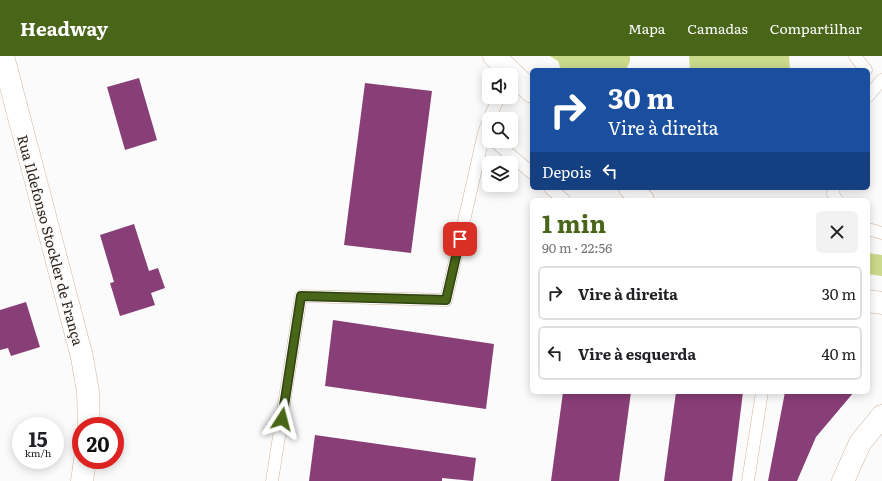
<!DOCTYPE html>
<html lang="pt">
<meta charset="utf-8">
<style>
body{margin:0;font-family:Literata,serif;background:#f2f2f2;color:#202124;height:100vh;display:flex;flex-direction:column;font-size:15px;white-space:nowrap}
*{box-sizing:border-box;margin:0}
p{font-size:13px;color:#757577}
.icon{flex:none;width:22px;height:22px;fill:none;stroke:currentColor;stroke-width:2;stroke-linecap:round;stroke-linejoin:round}
.map{position:relative;flex:1;overflow:hidden}
.sheet{position:absolute;left:530px;top:142px;width:340px;height:196px;display:flex;flex-direction:column;background:#fff;border-radius:6px;box-shadow:0 2px 10px #0003}
.sheet>*{flex:none}
.hud{position:absolute;left:530px;top:12px;width:340px;height:122px;border-radius:6px;box-shadow:0 2px 10px #0003;background:#1a4fa0;color:#fff;overflow:hidden}
.controls{position:absolute;left:482px;top:12px;display:grid;gap:8px}
.controls a{display:grid;place-items:center;width:36px;height:36px;border-radius:6px;background:#fff;box-shadow:0 2px 10px #0003;font-size:20px}
.speed{position:absolute;left:12px;top:361px;display:flex;gap:8px;font-size:20px;font-weight:700;text-align:center}
.speed>*{display:grid;place-content:center;width:52px;height:52px;border-radius:50%;background:#fff;box-shadow:0 2px 10px #0003;line-height:1}
.speed small{font-size:10px;font-weight:400}
.speed .limit{border:6px solid #d22;background:#fff;color:#111}
.pin{position:absolute;display:grid;place-items:center;width:34px;height:34px;color:#fff;margin:-17px;border-radius:8px;box-shadow:0 2px 6px #0006}
.me{position:absolute;width:44px;margin:-22px;rotate:9deg;stroke-linejoin:round;filter:drop-shadow(0 0 3px #0008)}
.turn{display:flex;align-items:center;gap:14px;height:84px;padding:0 12px;font-size:18px}
.turn .icon{width:52px;height:52px;stroke-width:2.5}
.turn b{display:block;font-size:28px;line-height:34px}
.then{display:flex;align-items:center;height:38px;padding:0 12px;background:#0003;gap:8px;font-size:15px}
.round{display:grid;place-items:center;flex:none;width:42px;height:42px;border-radius:6px;background:#f2f2f2}
.headline{display:flex;align-items:center;justify-content:space-between;height:68px;padding:0 12px}
h1{font-size:24px;font-weight:700;line-height:30px;color:#486518}
ul{padding:0;list-style:none}
li{display:flex;align-items:center;gap:12px;height:54px;margin:0 8px 6px;padding:0 4px;border:2px solid #e0e0e0;border-radius:6px}
li div{flex:1}
li b{display:block;font-size:15px}
li em{font-style:normal}
header{display:flex;align-items:center;gap:24px;box-sizing:border-box;height:56px;padding:0 20px;background:#486518;color:#fff}
header strong{font-size:19px}
nav{display:flex;gap:22px;margin-inline-start:auto;font-size:14px}
.map>svg:first-child{display:block}
</style>
<header>
<strong>Headway</strong>
<nav><a>Mapa</a><a>Camadas</a><a>Compartilhar</a></nav>
</header>
<div class="map">
<svg width="882" height="425" viewBox="0 0 882 425">
<rect width="100%" height="100%" fill="#fbfbfb"/>
<path fill="#cbd98c" d="M 550,0 L 630,0 L 630,5 L 626,14 L 561,14 L 558,5 Z
M 689,0 L 789,0 L 790,14 L 690,14 Z
M 868,197 L 882,199 L 882,220 L 868,218 Z"/>
<path fill="#883e76" d="M 139,22 L 157,84 L 125,94 L 107,31 Z
M 365,27 L 432,35 L 411,197 L 344,189 Z
M 134,168 L 149,215 L 158,212 L 165,232 L 151,237 L 155,249 L 120,260 L 110,227 L 114,226 L 100,179 Z
M 26,246 L 40,291 L 11,300 L 8,292 L 0,294 L 0,254 Z
M 333,264 L 494,288 L 486,353 L 325,330 Z
M 563,336 L 631,336 L 619,425 L 551,425 Z
M 676,336 L 743,336 L 732,425 L 664,425 Z
M 785,336 L 854,336 L 816,381 L 797,425 L 768,425 Z
M 315,379 L 476,402 L 473,425 L 442,422 L 442,425 L 309,425 Z"/>
<g fill="none" stroke-linecap="round" stroke-linejoin="round">
<defs>
<path id="service" d="M 855,0 L 866,14
M 868,40 L 882,24
M 489,63 L 499,41
M 494,85 L 532,117
M 550,132 L 564,144
M 834,132 L 833,138 L 837,144
M 868,173 L 882,177
M 272,425 L 301,240 L 446,244 L 484,77 L 489,64
M 748,425 L 762,336"/>
<path id="minor" d="M 3,0 L 82,301 L 88,336 L 89,370
M 494,0 L 532,36
M 630,132 L 643,144
M 868,245 L 882,247
M 82,425 L 85,404
M 843,425 L 860,387 L 882,360"/>
</defs>
<use href="#service" stroke="#d0b6a0" stroke-width="13"/>
<use href="#minor" stroke="#d0b6a0" stroke-width="23"/>
<use href="#service" stroke="#fff" stroke-width="12"/>
<use href="#minor" stroke="#fff" stroke-width="22"/>
</g>
<g fill="none" stroke-linecap="round" stroke-linejoin="round">
<defs>
<path id="route" d="M 282,363 L 301,240 L 446,244 L 460,183"/>
</defs>
<use href="#route" stroke="#2f4210" stroke-width="10"/>
<use href="#route" stroke="#486518" stroke-width="7"/>
</g>
<g text-anchor="middle" dominant-baseline="central" stroke-width="4" stroke-linejoin="round" paint-order="stroke">
<g font-size="14" fill="#2e241c" stroke="#fbfbfb">
<text transform="translate(51 184) rotate(75)">Rua Ildefonso Stockler de França</text>
</g>
</g>
</svg>
<div class="controls">
<a><svg class="icon" aria-label="sound" viewBox="0 0 24 24"><path d="M4 9h4l5-4v14l-5-4H4zM17 9q2 3 0 6"/></svg></a>
<a><svg class="icon" aria-label="search" viewBox="0 0 24 24"><circle cx="10" cy="10" r="6"/><path d="M15 15l6 6"/></svg></a>
<a><svg class="icon" aria-label="layers" viewBox="0 0 24 24"><path d="M12 4l9 5-9 5-9-5zM3 14l9 5 9-5"/></svg></a>
</div>
<div class="speed"><div>15<small>km/h</small></div><div class="limit">20</div></div>
<div class="pin" style="left:460px;top:183px;background:#d93025"><svg class="icon" aria-label="arrive" viewBox="0 0 24 24"><path d="M6 21V4h12l-3 4 3 4H6"/></svg></div>
<svg class="me" style="left:282px;top:363px" viewBox="-20 -20 40 40"><path d="M0-17L14 15 0 8-14 15z" fill="#486518" stroke="#fff" stroke-width="4"/></svg>
<div class="hud">
<div class="turn"><svg class="icon" aria-label="right" viewBox="0 0 24 24"><path d="M7 20v-9h11M14 6l5 5-5 5"/></svg><div><b>30 m</b>Vire à direita</div></div>
<div class="then">Depois<svg class="icon" aria-label="left" viewBox="0 0 24 24"><path d="M17 20v-9H6M10 6l-5 5 5 5"/></svg></div>
</div>
<section class="sheet">
<div class="headline"><div><h1>1 min</h1><p>90 m · 22:56</p></div><a class="round"><svg class="icon" aria-label="close" viewBox="0 0 24 24"><path d="M6 6l12 12M18 6L6 18"/></svg></a></div>
<ul>
<li><svg class="icon" aria-label="right" viewBox="0 0 24 24"><path d="M7 20v-9h11M14 6l5 5-5 5"/></svg><div><b>Vire à direita</b></div><em>30 m</em></li>
<li><svg class="icon" aria-label="left" viewBox="0 0 24 24"><path d="M17 20v-9H6M10 6l-5 5 5 5"/></svg><div><b>Vire à esquerda</b></div><em>40 m</em></li>
</ul>
</section>
</div>
